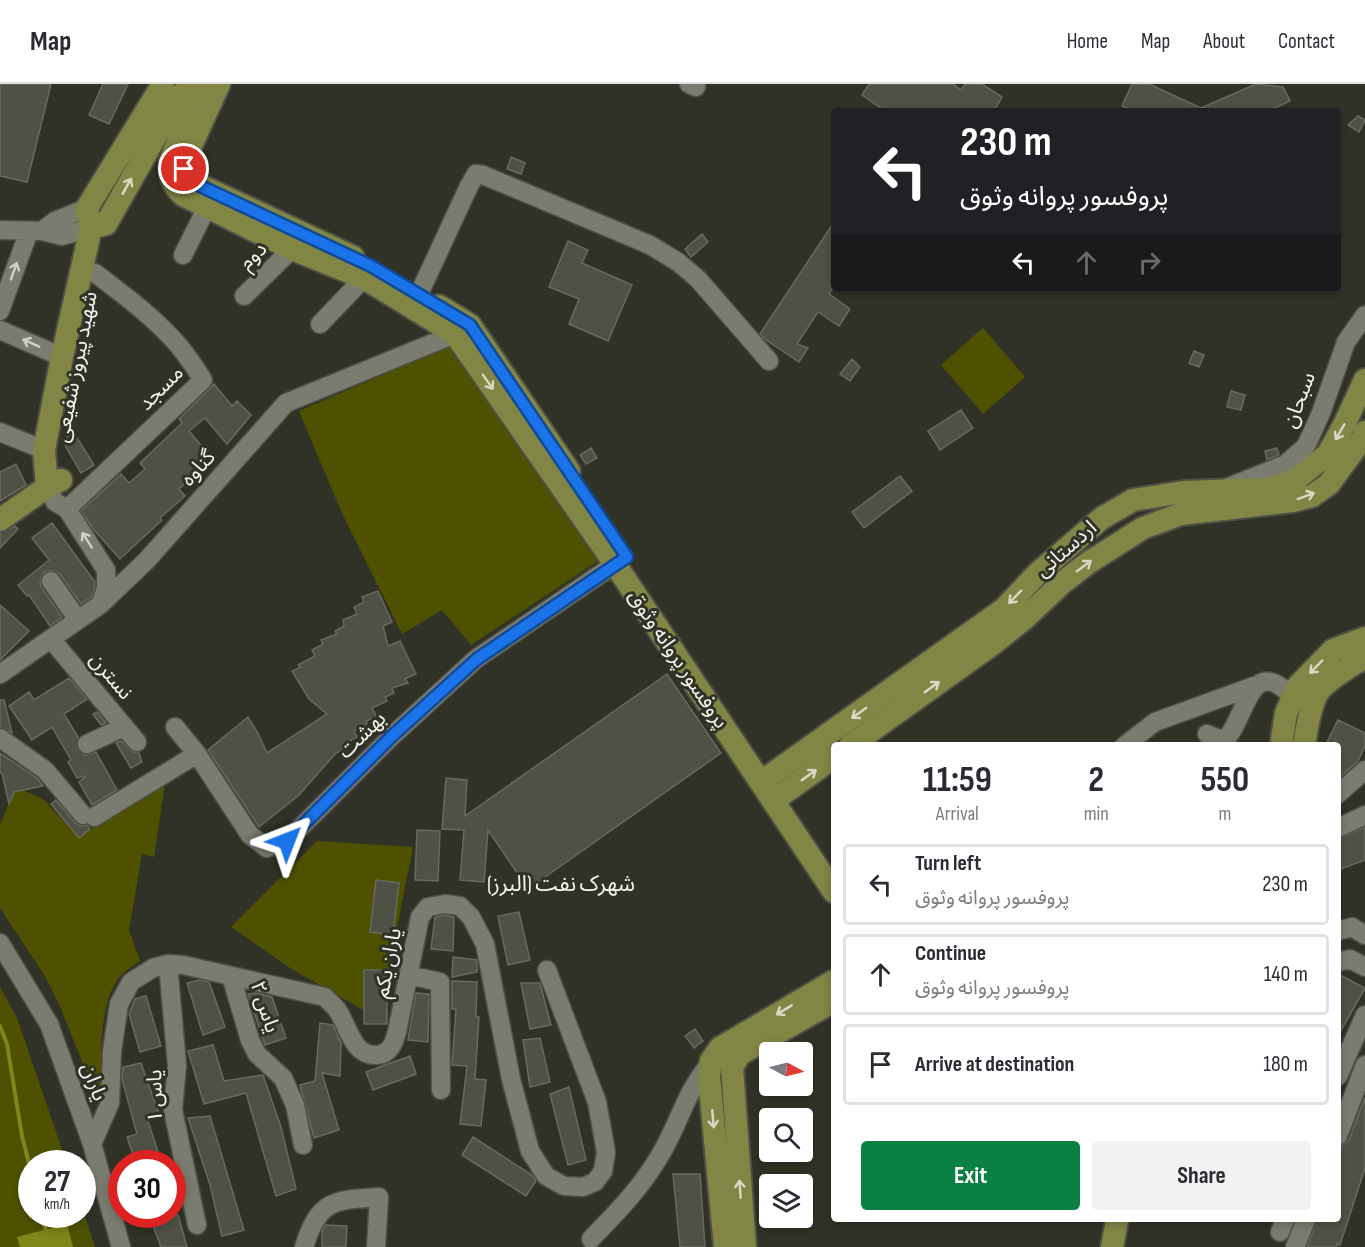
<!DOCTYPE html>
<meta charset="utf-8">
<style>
body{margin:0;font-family:"Sofia Sans Condensed","Noto Sans Arabic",sans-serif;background:#f2f2f3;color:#2b2b33;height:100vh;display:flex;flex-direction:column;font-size:22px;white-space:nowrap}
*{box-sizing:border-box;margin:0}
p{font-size:20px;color:#7c7c81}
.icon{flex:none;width:33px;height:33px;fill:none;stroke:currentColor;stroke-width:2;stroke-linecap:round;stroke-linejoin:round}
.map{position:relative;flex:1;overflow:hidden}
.drawer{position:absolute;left:831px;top:658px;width:510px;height:480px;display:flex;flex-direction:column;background:#fff;border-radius:6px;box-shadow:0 3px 9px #0003}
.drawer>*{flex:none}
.top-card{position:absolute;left:831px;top:24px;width:510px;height:183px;border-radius:6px;box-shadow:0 3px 9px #0003;background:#202124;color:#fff;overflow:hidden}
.needle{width:39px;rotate:97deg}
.fabs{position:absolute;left:759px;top:958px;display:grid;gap:12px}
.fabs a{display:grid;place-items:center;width:54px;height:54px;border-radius:6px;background:#fff;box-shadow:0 3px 9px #0003;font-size:30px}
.speed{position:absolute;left:18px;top:1066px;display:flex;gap:12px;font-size:30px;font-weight:700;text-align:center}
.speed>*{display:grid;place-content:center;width:78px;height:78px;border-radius:50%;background:#fff;box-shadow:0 3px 9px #0003;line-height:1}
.speed small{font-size:15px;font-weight:400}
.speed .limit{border:9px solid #d22;background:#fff;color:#111}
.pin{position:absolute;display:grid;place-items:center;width:51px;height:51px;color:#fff;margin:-26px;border:3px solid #fff;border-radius:50%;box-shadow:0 2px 6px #0007}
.me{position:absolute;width:66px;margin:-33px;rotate:45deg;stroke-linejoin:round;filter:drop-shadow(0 0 4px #0008)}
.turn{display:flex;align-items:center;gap:21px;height:126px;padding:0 30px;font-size:27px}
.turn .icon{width:78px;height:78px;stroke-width:2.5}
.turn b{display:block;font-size:42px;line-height:51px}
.lanes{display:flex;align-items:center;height:57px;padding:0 30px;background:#0003;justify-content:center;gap:30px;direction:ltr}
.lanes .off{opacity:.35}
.eta{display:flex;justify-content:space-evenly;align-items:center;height:102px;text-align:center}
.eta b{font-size:36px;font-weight:700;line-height:42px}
.primary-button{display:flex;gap:12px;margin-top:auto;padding:12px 30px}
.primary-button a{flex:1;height:69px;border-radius:6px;background:#0b8043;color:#fff;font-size:24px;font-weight:700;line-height:69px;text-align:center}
.primary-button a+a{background:#f2f2f3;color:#2b2b33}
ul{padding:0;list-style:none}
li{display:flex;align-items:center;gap:18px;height:81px;margin:0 12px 9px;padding:0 18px;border:3px solid #e1e1e2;border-radius:6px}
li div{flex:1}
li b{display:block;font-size:22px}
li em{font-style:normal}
header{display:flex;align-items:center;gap:36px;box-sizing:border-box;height:84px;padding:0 30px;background:#fff;border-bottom:2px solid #e1e1e2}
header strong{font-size:28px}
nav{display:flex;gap:33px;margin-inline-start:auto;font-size:21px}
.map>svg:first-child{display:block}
</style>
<header>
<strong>Map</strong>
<nav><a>Home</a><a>Map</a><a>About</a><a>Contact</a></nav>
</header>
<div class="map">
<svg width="1365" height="1163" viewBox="0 0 1365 1163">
<rect width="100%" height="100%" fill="#303227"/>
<path fill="#4e5200" d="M 983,244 L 1025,293 L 983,330 L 941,281 Z
M 449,262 L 598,477 L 471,561 L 442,526 L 402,550 L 341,427 L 299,327 Z
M 166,692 L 154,773 L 142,770 L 129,846 L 140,877 C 133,882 123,888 118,895 C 100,919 99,975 103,1004 L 94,1007 L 59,920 L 45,892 L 0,824 L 0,741 L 16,703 L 43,715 L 79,754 Z
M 317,757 L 413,763 L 379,935 L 290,884 L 231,843 Z
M 0,903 L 17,934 L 67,1080 L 32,1080 L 32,1131 L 82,1131 L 83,1127 L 95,1163 L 0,1163 Z"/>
<path fill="#808618" d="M 67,1140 L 73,1163 L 20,1163 L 17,1153 Z"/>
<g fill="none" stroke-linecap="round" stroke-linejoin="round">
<path stroke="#808618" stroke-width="4" d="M 0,942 L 7,960 L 22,1052 L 32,1091
M 42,1131 L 47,1151"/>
</g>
<path fill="#505146" stroke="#686a5e" stroke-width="1.5" d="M 0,0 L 51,0 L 27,98 L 0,92 Z
M 103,0 L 128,0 L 109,40 L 89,31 Z
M 869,0 L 953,0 L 961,6 L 965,0 L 982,0 L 1002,13 L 994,27 L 885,27 L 862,11 Z
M 1132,0 L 1149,0 L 1201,24 L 1256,0 L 1283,3 L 1290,17 L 1269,27 L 1133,27 L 1122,22 Z
M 1358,32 L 1365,36 L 1359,48 L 1348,41 Z
M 511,73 L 525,79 L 521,90 L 507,85 Z
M 834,138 L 834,202 L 829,210 L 850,225 L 839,242 L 818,228 L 797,260 L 808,264 L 799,278 L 766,256 L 760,250 Z
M 702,150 L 708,158 L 691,173 L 685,165 Z
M 568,157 L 588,166 L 582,179 L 632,201 L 608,257 L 569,240 L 579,215 L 549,203 Z
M 1194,267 L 1204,271 L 1199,283 L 1189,279 Z
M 852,275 L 860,283 L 850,297 L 840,290 Z
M 214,300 L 232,322 L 237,317 L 251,331 L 227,360 L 205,334 L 189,347 L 212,374 L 179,405 L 185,412 L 160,434 L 162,436 L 120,475 L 94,446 L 81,427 L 121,390 L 129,399 L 145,385 L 140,379 L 182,339 L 179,335 Z
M 1231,307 L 1245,311 L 1241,326 L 1227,323 Z
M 961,326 L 973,344 L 940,366 L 928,347 Z
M 74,349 L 94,381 L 81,389 L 62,356 Z
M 591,364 L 597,374 L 586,380 L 580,371 Z
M 1277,364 L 1279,371 L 1267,376 L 1265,367 Z
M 16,380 L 26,401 L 0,417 L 0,388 Z
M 900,392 L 912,407 L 864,444 L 852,428 Z
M 52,439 L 95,498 L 95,502 L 92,513 L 81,520 L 60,490 L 51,486 L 44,488 L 40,497 L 41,503 L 62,533 L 50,542 L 29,511 L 27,512 L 18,501 L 49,476 L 32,454 Z
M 15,442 L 18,445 L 0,464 L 0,449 Z
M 378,507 L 392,538 L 383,542 L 388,562 L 400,557 L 416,590 L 405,595 L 408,599 L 392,604 L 394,609 L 385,613 L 387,617 L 372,624 L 377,633 L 366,637 L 367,640 L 354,647 L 357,653 L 348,658 L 350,662 L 336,669 L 298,712 L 259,743 L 208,666 L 248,633 L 258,649 L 267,669 L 327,630 L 309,615 L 292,587 L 301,583 L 298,581 L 315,572 L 312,566 L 323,560 L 321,556 L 337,550 L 335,547 L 344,542 L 343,536 L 357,530 L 354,523 L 364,518 L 362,513 Z
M 0,521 L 29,547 L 0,576 Z
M 667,590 L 721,669 L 528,805 L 488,746 L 484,798 L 460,796 L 464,746 L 442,745 L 446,694 L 467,696 L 465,732 Z
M 69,594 L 87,615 L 64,630 L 78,653 L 77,664 L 85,671 L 96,668 L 117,706 L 92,721 L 79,698 L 86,692 L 77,694 L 68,678 L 71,676 L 52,643 L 32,656 L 9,622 L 29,608 L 34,616 Z
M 0,616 L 4,616 L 12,649 L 0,643 Z
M 97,628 L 106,639 L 101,641 L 93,630 Z
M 1338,636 L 1365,649 L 1365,662 L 1358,677 L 1338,695 L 1338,662 L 1325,662 Z
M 121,657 L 133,668 L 139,669 L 142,678 L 131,684 L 116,659 Z
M 0,669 L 37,694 L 43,702 L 14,708 L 9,720 L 2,689 L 0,689 Z
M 56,716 L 75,739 L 80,742 L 87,741 L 90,745 L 79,754 L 51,720 Z
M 1365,743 L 1365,776 L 1338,786 L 1338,755 Z
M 417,746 L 440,747 L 438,797 L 415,796 Z
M 376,796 L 399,799 L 393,851 L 370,848 Z
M 519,828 L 530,876 L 508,881 L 498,832 Z
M 445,831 L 454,833 L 453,867 L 431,865 L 435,833 Z
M 453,873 L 477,876 L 477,888 L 452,893 Z
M 364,886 L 387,886 L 387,940 L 364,940 Z
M 1338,890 L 1365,904 L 1338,952 Z
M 199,896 L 209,898 L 225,943 L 203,951 L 187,899 Z
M 452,897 L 477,898 L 476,933 L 479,933 L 475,995 L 486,996 L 481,1042 L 460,1040 L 467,982 L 452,981 L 456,925 L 452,925 Z
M 521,899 L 540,899 L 551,941 L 530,945 Z
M 256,909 L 272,913 L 286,954 L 265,961 L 248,910 Z
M 416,909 L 429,910 L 428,958 L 408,956 Z
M 146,912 L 161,962 L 140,968 L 129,930 L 135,915 Z
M 320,939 L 333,941 L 341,959 L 340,992 L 322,989 L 339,1046 L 314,1054 L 300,1001 L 315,997 Z
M 695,945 L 703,957 L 694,964 L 685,952 Z
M 540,954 L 550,998 L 530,1003 L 523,956 Z
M 213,961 L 224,997 L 263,991 L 281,1043 L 296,1105 L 276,1112 L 246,1009 L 204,1020 L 188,967 Z
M 410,972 L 416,990 L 373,1006 L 366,988 Z
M 141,979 L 159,1030 L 147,1034 L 162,1080 L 136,1080 L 127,1053 L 137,1050 L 122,995 L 123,983 Z
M 569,1003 L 586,1076 L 568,1081 L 550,1010 Z
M 1365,1013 L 1365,1084 L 1340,1161 L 1338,1161 L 1338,1158 L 1336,1163 L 1307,1163 L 1317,1136 L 1338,1136 L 1338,1075 L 1342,1062 L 1349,1056 Z
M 210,1032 L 244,1146 L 222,1152 L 210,1101 L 188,1034 Z
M 473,1053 L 532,1091 L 536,1097 L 526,1112 L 462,1071 Z
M 673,1090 L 700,1090 L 705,1163 L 680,1163 Z
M 149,1131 L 178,1131 L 187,1163 L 161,1163 Z
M 325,1141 L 347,1142 L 346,1163 L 322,1163 L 322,1148 Z"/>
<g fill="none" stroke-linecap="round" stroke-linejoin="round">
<defs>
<path id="minor" d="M 689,0 L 696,3
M 0,146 L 42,147 L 62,152 L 91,144
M 42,147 L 55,137 L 87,124
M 183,171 L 207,123
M 419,210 L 469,102 L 476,90 L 483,91 L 650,161 L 678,178 L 698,195 L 769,277
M 244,212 L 292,165
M 0,227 L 29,147
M 320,240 L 364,194
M 0,246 L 62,273
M 0,348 L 44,366
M 47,403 L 55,418 L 67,425 L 106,486 L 106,504 L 101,520
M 1226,404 L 1286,380 L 1306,362 L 1321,329 L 1346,258 L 1365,231
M 67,425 L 203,296 C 196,285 188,273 179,262 C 155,234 125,212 95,189
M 51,497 L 78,536
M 51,555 L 137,658
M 0,590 L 101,520 L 147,476 L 286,319 L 455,250
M 175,643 L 197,670 L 250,751 L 267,764 L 287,757 L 392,652 L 476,575 L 615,480
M 1207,650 L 1224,657 C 1247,636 1248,567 1293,613
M 0,654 L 45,686 L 83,731
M 87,660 L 124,643
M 1124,662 L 1155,638 L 1254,602
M 1338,710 L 1365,686
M 94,733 L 197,670
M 1338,744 L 1365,731
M 1338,847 L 1352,843 L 1365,851
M 0,859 L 49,940 L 92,1060 L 121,1163
M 1338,878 L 1350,875 L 1365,883
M 168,880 L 177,981 L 173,1026 L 197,1141
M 408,891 L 440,898 L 441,1006
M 231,892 L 250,956 L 257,970 L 283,994 L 295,1021 L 303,1061
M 1338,992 L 1365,931
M 1338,1052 L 1365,981
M 92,1060 L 110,1019 L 112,967 L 119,920 L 131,898 L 153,884 L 168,880 L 183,881 L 325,913 C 329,918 335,922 338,927 C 348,942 353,973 377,971 C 390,970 394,959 397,948 L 420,833 L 428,823 L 445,820 L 460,822 L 471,833 L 485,860 L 511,995 L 530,1067 L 546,1092 L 564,1102 L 583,1103 L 595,1098 L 603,1087 L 606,1068 L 597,1018 L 547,886
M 1280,1148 L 1285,1136
M 591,1155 C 616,1129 641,1104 659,1073 C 678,1043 686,1006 710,980
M 304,1163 C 319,1116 333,1116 379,1113 L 376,1163
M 1295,1163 L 1306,1136"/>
<path id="major" d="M 197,0 L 197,14 L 171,74 C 169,90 171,100 183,111 L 292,165 L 364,194 L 455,250 L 615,480 L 834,808
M 219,0 L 184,77 L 186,90 L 197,100 L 353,173
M 91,144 L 106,140 L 178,13 L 196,0
M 439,222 L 470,241 L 569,387
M 47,403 L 44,366 L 62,273 L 91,144 L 87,124 L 163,0
M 0,436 L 47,403 L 61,396
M 850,662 L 994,559 L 1025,534 L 1062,499 L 1088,479 L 1143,444 L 1181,430 L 1293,417 L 1312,412 L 1329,400 L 1362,355 L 1365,348
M 1281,662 L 1286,629 L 1298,602 L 1333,566 L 1365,554
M 1304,662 C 1306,648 1311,618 1319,607 C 1325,598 1355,578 1365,574
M 761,698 L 1004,525 L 1038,489 L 1102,434 L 1133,416 L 1183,408 L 1267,405 L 1294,397 L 1328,370 L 1345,339 L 1365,296
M 773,717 L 834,673
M 725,1163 L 709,992 L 711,977 L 720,964 L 834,897
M 745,1163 L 732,983 L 740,970 L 834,917
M 1112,1163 L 1117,1136"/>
</defs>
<use href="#minor" stroke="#4e4f45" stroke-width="21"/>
<use href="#major" stroke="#4e4f45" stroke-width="26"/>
<use href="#minor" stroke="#7a7c70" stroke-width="18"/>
<use href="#major" stroke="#828644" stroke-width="22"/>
</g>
<defs><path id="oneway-shaft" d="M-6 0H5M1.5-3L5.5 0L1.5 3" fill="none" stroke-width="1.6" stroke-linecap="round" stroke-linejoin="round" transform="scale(1.5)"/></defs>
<g stroke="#d8d9c4">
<use href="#oneway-shaft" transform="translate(127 102) rotate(-61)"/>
<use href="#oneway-shaft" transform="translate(488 298) rotate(55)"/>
<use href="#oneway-shaft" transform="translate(1340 348) rotate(120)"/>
<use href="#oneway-shaft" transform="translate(1306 412) rotate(-20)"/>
<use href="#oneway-shaft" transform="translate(1084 482) rotate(-37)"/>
<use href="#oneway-shaft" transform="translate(1015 513) rotate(134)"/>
<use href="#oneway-shaft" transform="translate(1316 583) rotate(134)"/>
<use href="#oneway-shaft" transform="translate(932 603) rotate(-36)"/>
<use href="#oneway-shaft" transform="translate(859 629) rotate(144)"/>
<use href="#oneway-shaft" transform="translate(809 691) rotate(-36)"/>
<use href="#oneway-shaft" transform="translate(784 926) rotate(149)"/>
<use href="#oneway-shaft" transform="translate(713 1035) rotate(85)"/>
<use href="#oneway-shaft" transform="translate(740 1105) rotate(-94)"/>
</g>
<g stroke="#cfd1c8">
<use href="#oneway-shaft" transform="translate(14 187) rotate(-70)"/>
<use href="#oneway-shaft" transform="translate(31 259) rotate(-156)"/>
<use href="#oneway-shaft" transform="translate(87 456) rotate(-123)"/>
</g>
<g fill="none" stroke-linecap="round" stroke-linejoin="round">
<defs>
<path id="route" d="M 184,85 L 190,96 L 196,100 L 371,182 L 470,241 L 627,473 L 477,575 L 392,652 L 287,757"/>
</defs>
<use href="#route" stroke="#114b97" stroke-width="15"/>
<use href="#route" stroke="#1a73e8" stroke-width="10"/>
</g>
<g text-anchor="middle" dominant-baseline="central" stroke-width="6" stroke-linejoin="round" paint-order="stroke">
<g font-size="21" fill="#f4f5ee" stroke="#303227">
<text transform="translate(253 172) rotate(-45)">دوم</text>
<text transform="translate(76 283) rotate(-79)">شهید پیروز شفیعی</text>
<text transform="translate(161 304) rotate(-45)">مسجد</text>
<text transform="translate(1299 316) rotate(-69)">سبحان</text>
<text transform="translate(198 384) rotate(-48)">گناوه</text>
<text transform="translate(1066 465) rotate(-41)">اردستانی</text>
<text transform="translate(678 575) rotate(56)">پروفسور پروانه وثوق</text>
<text transform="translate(111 592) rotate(50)">نسترن</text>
<text transform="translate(362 651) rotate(-44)">بهشت</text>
<text transform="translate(388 879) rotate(-79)">یاران یکم</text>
<text transform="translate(265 923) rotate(72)">یاس ۲</text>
<text transform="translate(94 998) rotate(70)">یاران</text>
<text transform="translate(155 1012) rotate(-91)">یاس ۱</text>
</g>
<g font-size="22" fill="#f4f5ee" stroke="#303227">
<text x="561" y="800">شهرک نفت (البرز)</text>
</g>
</g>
</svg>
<div class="fabs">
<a><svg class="needle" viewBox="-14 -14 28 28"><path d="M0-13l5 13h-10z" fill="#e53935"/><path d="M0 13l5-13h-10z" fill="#7c7c81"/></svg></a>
<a><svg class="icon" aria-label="search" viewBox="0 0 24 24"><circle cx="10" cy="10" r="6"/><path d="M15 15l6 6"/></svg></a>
<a><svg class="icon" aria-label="layers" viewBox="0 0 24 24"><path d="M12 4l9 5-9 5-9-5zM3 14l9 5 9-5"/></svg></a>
</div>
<div class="speed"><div>27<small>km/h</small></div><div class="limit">30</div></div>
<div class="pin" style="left:184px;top:85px;background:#d93025"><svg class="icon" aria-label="arrive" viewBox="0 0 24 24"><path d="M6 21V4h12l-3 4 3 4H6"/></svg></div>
<svg class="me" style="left:287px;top:757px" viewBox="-20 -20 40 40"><path d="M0-17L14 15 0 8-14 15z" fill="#1a73e8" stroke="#fff" stroke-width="4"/></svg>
<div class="top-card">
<div class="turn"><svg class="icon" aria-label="left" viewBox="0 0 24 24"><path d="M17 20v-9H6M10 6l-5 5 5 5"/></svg><div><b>230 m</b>پروفسور پروانه وثوق</div></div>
<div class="lanes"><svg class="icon" aria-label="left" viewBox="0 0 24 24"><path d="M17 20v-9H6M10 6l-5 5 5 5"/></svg><svg class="icon off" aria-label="ahead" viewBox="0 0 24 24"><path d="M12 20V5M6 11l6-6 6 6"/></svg><svg class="icon off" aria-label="right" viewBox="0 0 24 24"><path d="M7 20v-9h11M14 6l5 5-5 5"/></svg></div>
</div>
<section class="drawer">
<div class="eta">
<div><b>11:59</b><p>Arrival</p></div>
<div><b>2</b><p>min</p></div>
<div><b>550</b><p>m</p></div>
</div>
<ul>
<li><svg class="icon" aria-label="left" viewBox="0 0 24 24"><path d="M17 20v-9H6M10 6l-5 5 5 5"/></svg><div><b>Turn left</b><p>پروفسور پروانه وثوق</p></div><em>230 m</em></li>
<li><svg class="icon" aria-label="ahead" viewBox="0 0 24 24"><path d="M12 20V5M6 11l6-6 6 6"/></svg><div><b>Continue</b><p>پروفسور پروانه وثوق</p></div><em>140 m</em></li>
<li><svg class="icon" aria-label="arrive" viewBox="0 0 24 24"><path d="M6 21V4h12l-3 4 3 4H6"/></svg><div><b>Arrive at destination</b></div><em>180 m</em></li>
</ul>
<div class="primary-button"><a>Exit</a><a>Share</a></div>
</section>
</div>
